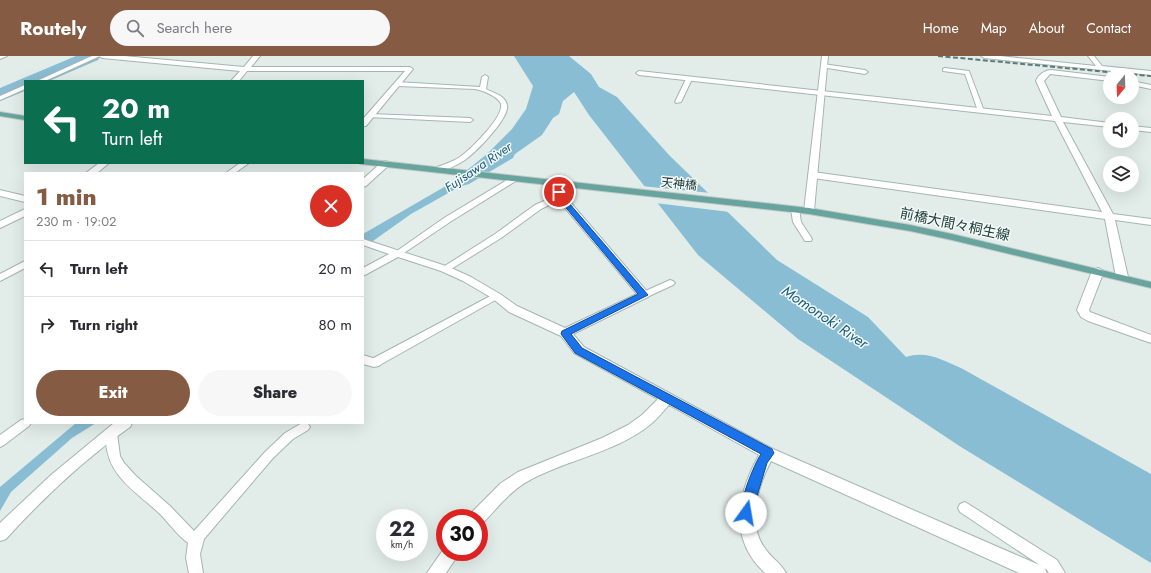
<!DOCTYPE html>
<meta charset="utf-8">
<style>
body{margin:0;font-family:Jost,"Noto Sans JP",sans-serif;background:#f7f7f7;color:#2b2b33;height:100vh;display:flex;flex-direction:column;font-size:15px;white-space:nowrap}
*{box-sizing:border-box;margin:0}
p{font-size:13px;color:#7c7c81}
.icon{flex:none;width:22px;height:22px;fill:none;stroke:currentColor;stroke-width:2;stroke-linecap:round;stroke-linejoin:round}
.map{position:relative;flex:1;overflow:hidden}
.details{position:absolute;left:24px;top:116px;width:340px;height:252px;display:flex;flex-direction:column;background:#fff;border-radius:0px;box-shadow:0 4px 16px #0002}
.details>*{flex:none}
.top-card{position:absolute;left:24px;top:24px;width:340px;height:84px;border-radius:0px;box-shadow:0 4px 16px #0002;background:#0b6e4f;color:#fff;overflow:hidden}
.needle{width:26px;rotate:199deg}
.buttons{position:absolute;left:1103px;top:12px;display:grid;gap:8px}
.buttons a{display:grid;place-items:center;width:36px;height:36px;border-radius:50%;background:#fff;box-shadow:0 4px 16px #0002;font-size:20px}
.speed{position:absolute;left:376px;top:453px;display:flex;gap:8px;font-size:20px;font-weight:700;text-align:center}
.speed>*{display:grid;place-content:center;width:52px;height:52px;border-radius:50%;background:#fff;box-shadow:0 4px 16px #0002;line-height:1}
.speed small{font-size:10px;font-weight:400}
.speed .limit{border:6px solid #d22;background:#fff;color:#111}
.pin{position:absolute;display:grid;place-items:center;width:34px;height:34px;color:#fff;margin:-17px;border:2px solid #fff;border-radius:50%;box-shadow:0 1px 4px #0007}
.me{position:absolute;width:44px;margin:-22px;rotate:13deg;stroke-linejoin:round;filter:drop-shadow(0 0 3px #0008)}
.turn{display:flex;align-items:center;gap:14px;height:84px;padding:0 12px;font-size:18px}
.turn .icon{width:52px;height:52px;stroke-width:2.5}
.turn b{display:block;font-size:28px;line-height:34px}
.round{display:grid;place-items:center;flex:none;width:42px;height:42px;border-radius:21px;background:#f7f7f7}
.head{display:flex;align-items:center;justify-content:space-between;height:68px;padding:0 12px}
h1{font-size:24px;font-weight:800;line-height:30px;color:#865b44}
.button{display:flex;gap:8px;margin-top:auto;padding:8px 12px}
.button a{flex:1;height:46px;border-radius:24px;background:#865b44;color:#fff;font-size:16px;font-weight:800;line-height:46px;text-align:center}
.button a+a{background:#f7f7f7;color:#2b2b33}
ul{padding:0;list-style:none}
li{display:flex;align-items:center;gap:12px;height:56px;padding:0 12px;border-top:1px solid #e1e1e2}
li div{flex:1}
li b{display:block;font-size:15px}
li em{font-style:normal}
header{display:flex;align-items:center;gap:24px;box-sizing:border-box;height:56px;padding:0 20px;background:#865b44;color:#fff}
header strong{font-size:19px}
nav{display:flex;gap:22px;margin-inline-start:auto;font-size:14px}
.search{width:280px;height:36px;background:#f7f7f7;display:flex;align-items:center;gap:10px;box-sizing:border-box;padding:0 14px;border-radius:22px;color:#7c7c81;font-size:15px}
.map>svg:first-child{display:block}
</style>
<header>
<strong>Routely</strong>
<div class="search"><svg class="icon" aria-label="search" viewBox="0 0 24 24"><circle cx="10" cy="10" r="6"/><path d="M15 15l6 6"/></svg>Search here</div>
<nav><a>Home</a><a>Map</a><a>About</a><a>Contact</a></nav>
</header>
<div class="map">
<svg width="1151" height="517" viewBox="0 0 1151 517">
<rect width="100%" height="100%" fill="#e2edea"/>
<path fill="#89bdd3" d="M 514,0 L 569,0 L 591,18 L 599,31 L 617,41 L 669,99 L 777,204 L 868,261 L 906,301 C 926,294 943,304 961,312 L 1151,418 L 1151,507 L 961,391 L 798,283 L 698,199 L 589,59 L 574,36 L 563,45 L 559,58 L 553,62 L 542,79 L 515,98 L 513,102 L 469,128 L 459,131 L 411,158 L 373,185 L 363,190 L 363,178 L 451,127 L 487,98 L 512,73 L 526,53 L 533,30 Z
M 76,367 L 96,367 L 72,382 L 11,436 L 0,455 L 0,431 Z"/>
<path fill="#e2edea" d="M 641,130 L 711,137 L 730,156 L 655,147 Z"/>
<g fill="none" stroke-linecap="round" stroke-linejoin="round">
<path fill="#89bdd3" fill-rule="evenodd" d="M 76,0 L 101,0 L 98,4 L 49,25 L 25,25 L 25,35 L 0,45 L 0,32 Z"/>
<defs>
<path id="service" d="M 92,0 L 100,0 L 45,25 L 37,25 Z
M 981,0 L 1000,0 L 1096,10 L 1088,0 L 1094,0 L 1102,10 L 1151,15 L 1151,19 L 984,2 Z
M 823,8 L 865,14 L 868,16 L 865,18 L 821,11 L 821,9 Z
M 945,12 L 969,15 L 984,55 L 983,56 L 978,55 L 965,18 L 943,15 L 943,13 Z
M 485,19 L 488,21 L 486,33 C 493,37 505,39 507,49 C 510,62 476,96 465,104 C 459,108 442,117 434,116 L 434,112 C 443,109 452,106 460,101 C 470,94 504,61 501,48 C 499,41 482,34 475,33 L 397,30 L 394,28 L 397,26 L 480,31 L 482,21 Z
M 689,21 L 692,23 L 681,46 L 676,47 L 675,46 L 686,23 Z
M 25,29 L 25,33 L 0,44 L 0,40 Z
M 370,58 L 470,62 L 473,64 L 470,66 L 368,61 L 368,59 Z
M 240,107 L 249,107 L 235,117 L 226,117 Z
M 512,121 L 518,121 L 519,123 L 450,166 L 401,199 L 398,200 L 394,197 L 444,162 Z
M 560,138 L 563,138 L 563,142 L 541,153 L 501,182 L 448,215 L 442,215 L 440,213 L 495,178 L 535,149 Z
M 792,151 L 798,151 L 799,153 L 801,166 L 812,183 L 811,185 L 805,185 L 793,166 L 791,153 Z
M 25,205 L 25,212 L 0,225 L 0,218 Z
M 670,224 L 673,225 L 675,227 L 673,229 L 647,241 L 641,241 L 639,239 L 641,237 Z
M 496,237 L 501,240 L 499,242 L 378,310 L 370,310 L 369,307 L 370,304 Z
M 25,363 L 25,367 L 31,367 L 29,370 L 4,389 L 0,391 L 0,379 L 21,364 Z
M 302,367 L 308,368 L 310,371 L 308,374 L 293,383 L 273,402 L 204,483 L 200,498 L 203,517 L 189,517 L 186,502 L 188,487 C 177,479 170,468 160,458 C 137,436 108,421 106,386 C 106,381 104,378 107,374 L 111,372 L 115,374 L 117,377 L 120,400 L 124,407 L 136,420 L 170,450 L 194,475 L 265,396 L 285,377 Z
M 965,446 L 1057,504 L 1065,517 L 1049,517 L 1047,514 L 960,456 L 958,452 L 960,448 Z"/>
<path id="minor" d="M 0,0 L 7,0 L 0,3 Z
M 99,0 L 124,0 L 244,11 L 253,0 L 260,0 L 251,11 L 410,11 L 413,13 L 366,70 L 363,70 L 363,63 L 405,15 L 247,15 L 239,25 L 231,25 L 240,15 L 102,2 Z
M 1051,14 L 1110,21 L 1110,25 L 1050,18 L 1044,25 L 1061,61 L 1110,67 L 1110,71 L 1063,66 L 1113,158 L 1151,163 L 1151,169 L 1115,164 L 1128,221 L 1126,223 L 1118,223 L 1116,221 L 1105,163 L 813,122 L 808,119 L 813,116 L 1102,156 L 1055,65 L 639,19 L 636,17 L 639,15 L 1052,60 L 1036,25 C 1038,19 1045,14 1051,14 Z
M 1132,25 L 1151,29 L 1151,33 L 1132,29 Z
M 1132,70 L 1151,72 L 1151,76 L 1132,74 Z
M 385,105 L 388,106 L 389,108 L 388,110 L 366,130 L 363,131 L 363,123 L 382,106 Z
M 99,107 L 109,107 L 97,117 L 86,117 Z
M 563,126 L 568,129 L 565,140 L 650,239 L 648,241 L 573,278 L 584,291 L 773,393 L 1044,511 L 1047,517 L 1019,517 L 771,405 C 758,429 747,467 764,491 C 770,501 781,507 786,517 L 765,517 C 728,483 737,439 759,399 L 669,349 C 663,355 658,362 652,367 C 618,396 569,403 530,424 C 512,433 497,452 483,467 L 479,468 L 479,462 L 469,462 L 471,457 L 501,427 L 518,416 L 602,382 L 628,369 L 642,359 L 658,343 L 574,297 L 561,280 L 509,256 L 492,242 L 463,225 L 441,215 L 398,201 L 363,220 L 363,212 L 389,198 L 363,189 L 363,183 L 449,211 L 471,221 L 500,238 L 517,250 L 565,272 L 637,238 L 555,140 L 558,129 Z
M 0,134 L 25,140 L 25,146 L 0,140 Z
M 25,153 L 25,160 L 0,172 L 0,165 Z
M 1098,212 L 1104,215 L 1089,254 L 1090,256 L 1151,279 L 1151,287 L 1088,265 L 1081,261 L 1077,254 L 1092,215 Z
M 363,299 L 379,304 L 381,307 L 379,310 L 374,311 L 363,308 Z
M 114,367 L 132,367 L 130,371 C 85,403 43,442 6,483 L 0,485 L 0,467 L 2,465 L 51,419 Z
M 445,491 L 445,496 L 460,496 L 446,517 L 427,517 Z"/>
<path id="tertiary" d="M 822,0 L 828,0 L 814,155 L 809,158 L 804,155 Z"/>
<path id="primary" d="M 0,56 L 25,60 L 25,64 L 0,60 Z
M 363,103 L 809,152 L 910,169 L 952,178 L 1151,226 L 1151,232 L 952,184 L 910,175 L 809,158 L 360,108 L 363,107 Z"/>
</defs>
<use href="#service" stroke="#a5b5b2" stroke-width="2"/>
<use href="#minor" stroke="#a5b5b2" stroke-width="2"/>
<use href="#tertiary" stroke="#a5b5b2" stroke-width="2"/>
<use href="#primary" stroke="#c1c9c8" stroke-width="2"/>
<use href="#service" fill="#fff" fill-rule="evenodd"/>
<use href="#minor" fill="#fff" fill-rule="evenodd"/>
<use href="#tertiary" fill="#fff" fill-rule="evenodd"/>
<use href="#primary" fill="#66a49d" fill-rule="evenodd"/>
<path stroke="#5c7a77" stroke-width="2" stroke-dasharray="5 2.5" stroke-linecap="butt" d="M 938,0 L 1151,20"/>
</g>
<path fill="#1a73e8" stroke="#114b97" d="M 559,134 L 562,135 L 563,140 L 648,239 L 571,278 L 582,292 L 772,393 L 774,397 L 767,407 L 751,460 L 746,462 L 742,460 C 737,450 754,408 761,398 L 575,297 L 561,278 L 562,275 L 638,238 L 557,141 L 556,136 Z"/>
<g text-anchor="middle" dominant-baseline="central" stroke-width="3" stroke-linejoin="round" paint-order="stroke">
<g font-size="12" fill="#223f3b" stroke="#f3f9f7">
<text transform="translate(679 128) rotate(6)">天神橋</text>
</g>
<g font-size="13" font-style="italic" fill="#1a5d7d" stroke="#f3f9f7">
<text transform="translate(478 111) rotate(-34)">Fujisawa River</text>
</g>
<g font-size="14" fill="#223f3b" stroke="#f3f9f7">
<text transform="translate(955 168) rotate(12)">前橋大間々桐生線</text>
</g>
<g font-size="15" font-style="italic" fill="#1a5d7d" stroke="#f3f9f7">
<text transform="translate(825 261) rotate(34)">Momonoki River</text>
</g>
</g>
</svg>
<div class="buttons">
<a><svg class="needle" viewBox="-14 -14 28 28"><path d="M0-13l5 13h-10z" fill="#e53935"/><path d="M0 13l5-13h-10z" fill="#7c7c81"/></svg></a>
<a><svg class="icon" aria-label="sound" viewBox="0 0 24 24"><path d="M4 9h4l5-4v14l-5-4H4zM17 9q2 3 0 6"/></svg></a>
<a><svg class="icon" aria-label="layers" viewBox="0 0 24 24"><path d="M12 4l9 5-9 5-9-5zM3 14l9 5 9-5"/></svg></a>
</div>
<div class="speed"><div>22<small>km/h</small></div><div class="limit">30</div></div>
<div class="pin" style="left:559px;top:136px;background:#d93025"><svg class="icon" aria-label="arrive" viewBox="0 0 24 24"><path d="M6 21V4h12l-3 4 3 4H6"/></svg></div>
<svg class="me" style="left:746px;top:457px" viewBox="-20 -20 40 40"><circle r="19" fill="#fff"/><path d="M0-13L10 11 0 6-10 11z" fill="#1a73e8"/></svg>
<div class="top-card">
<div class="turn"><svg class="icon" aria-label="left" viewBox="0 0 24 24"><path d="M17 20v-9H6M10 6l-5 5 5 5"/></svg><div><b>20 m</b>Turn left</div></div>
</div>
<section class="details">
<div class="head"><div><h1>1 min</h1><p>230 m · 19:02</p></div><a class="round" style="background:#d93025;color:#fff"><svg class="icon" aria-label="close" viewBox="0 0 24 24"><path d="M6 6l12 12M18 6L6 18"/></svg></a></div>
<ul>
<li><svg class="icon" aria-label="left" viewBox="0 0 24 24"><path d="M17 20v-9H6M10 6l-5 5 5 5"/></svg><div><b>Turn left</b></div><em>20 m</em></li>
<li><svg class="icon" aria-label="right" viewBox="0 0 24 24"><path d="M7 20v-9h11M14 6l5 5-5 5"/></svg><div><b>Turn right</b></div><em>80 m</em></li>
</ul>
<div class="button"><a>Exit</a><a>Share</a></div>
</section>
</div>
